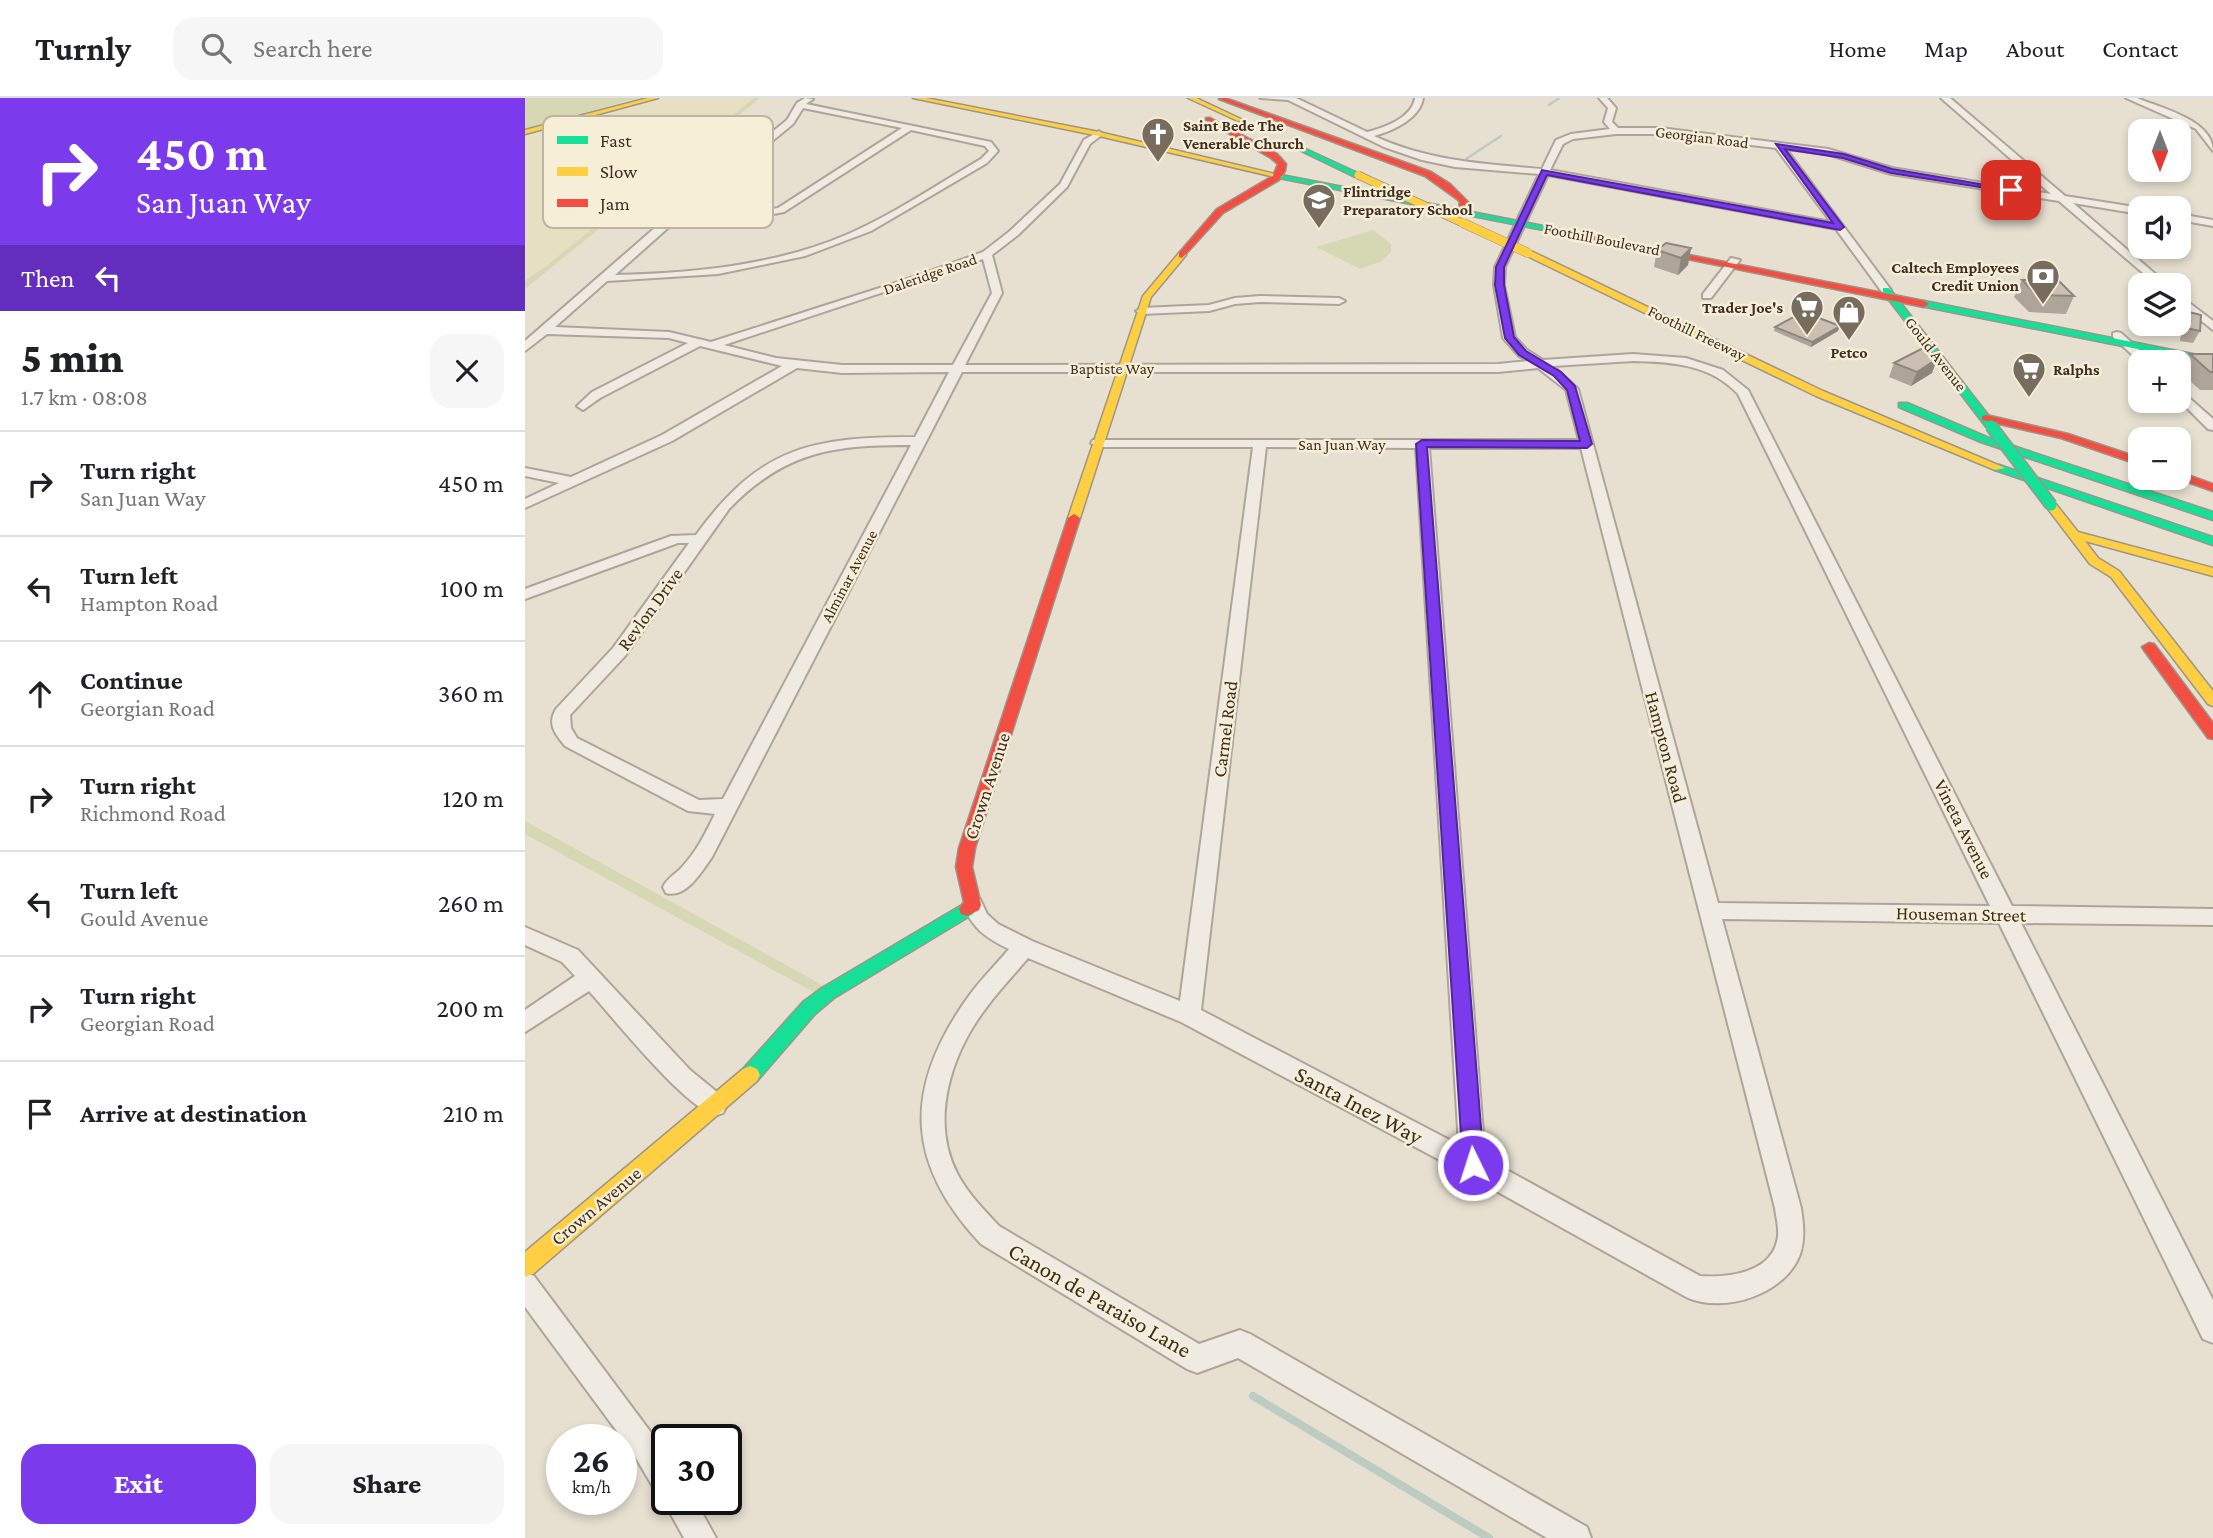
<!DOCTYPE html>
<meta charset="utf-8">
<style>
body{margin:0;font-family:"Crimson Pro",serif;background:#f6f6f6;color:#202124;height:100vh;display:flex;flex-direction:column;font-size:26px;white-space:nowrap}
*{box-sizing:border-box;margin:0}
p{font-size:23px;color:#757577}
.icon{flex:none;width:38px;height:38px;fill:none;stroke:currentColor;stroke-width:2;stroke-linecap:round;stroke-linejoin:round}
.map{position:relative;flex:1;overflow:hidden}
.sheet{display:flex;flex-direction:column;background:#fff;width:525px}
.sheet>*{flex:none}
.top-card{background:#7c3aed;color:#fff;overflow:hidden}
.needle{width:46px;rotate:180deg}
.buttons{position:absolute;left:1603px;top:21px;display:grid;gap:14px}
.buttons a{display:grid;place-items:center;width:63px;height:63px;border-radius:14px;background:#fff;box-shadow:0 4px 10px #0003;font-size:35px}
.speed{position:absolute;left:21px;top:1326px;display:flex;gap:14px;font-size:35px;font-weight:700;text-align:center}
.speed>*{display:grid;place-content:center;width:91px;height:91px;border-radius:50%;background:#fff;box-shadow:0 4px 10px #0003;line-height:1}
.speed small{font-size:18px;font-weight:400}
.speed .limit{border:4px solid #111;border-radius:10px;background:#fff;color:#111}
.pin{position:absolute;display:grid;place-items:center;width:60px;height:60px;color:#fff;margin:-30px;border-radius:14px;box-shadow:0 4px 10px #0006}
.me{position:absolute;width:77px;margin:-38px;rotate:356deg;stroke-linejoin:round;filter:drop-shadow(0 0 5px #0008)}
.turn{display:flex;align-items:center;gap:24px;height:147px;padding:0 21px;font-size:32px}
.turn .icon{width:91px;height:91px;stroke-width:2.5}
.turn b{display:block;font-size:49px;line-height:60px}
.then{display:flex;align-items:center;height:66px;padding:0 21px;background:#0003;gap:14px;font-size:26px}
.round{display:grid;place-items:center;flex:none;width:74px;height:74px;border-radius:21px;background:#f6f6f6}
.summary{display:flex;align-items:center;justify-content:space-between;height:119px;padding:0 21px}
h1{font-size:42px;font-weight:800;line-height:52px}
.primary-button{display:flex;gap:14px;margin-top:auto;padding:14px 21px}
.primary-button a{flex:1;height:80px;border-radius:21px;background:#7c3aed;color:#fff;font-size:28px;font-weight:800;line-height:80px;text-align:center}
.primary-button a+a{background:#f6f6f6;color:#202124}
ul{padding:0;list-style:none}
li{display:flex;align-items:center;gap:21px;height:105px;padding:0 21px;border-top:2px solid #e0e0e0}
li div{flex:1}
li b{display:block;font-size:26px}
li em{font-style:normal}
header{display:flex;align-items:center;gap:42px;box-sizing:border-box;height:98px;padding:0 35px;background:#fff;border-bottom:2px solid #e0e0e0}
header strong{font-size:33px}
nav{display:flex;gap:38px;margin-inline-start:auto;font-size:24px}
.search{width:490px;height:63px;background:#f6f6f6;display:flex;align-items:center;gap:18px;box-sizing:border-box;padding:0 24px;border-radius:21px;color:#757577;font-size:26px}
main{display:flex;flex:1;min-height:0}
.map>svg:first-child{display:block}
</style>
<header>
<strong>Turnly</strong>
<div class="search"><svg class="icon" aria-label="search" viewBox="0 0 24 24"><circle cx="10" cy="10" r="6"/><path d="M15 15l6 6"/></svg>Search here</div>
<nav><a>Home</a><a>Map</a><a>About</a><a>Contact</a></nav>
</header>
<main>
<section class="sheet">
<div class="top-card">
<div class="turn"><svg class="icon" aria-label="right" viewBox="0 0 24 24"><path d="M7 20v-9h11M14 6l5 5-5 5"/></svg><div><b>450 m</b>San Juan Way</div></div>
<div class="then">Then<svg class="icon" aria-label="left" viewBox="0 0 24 24"><path d="M17 20v-9H6M10 6l-5 5 5 5"/></svg></div>
</div>
<div class="summary"><div><h1>5 min</h1><p>1.7 km · 08:08</p></div><a class="round"><svg class="icon" aria-label="close" viewBox="0 0 24 24"><path d="M6 6l12 12M18 6L6 18"/></svg></a></div>
<ul>
<li><svg class="icon" aria-label="right" viewBox="0 0 24 24"><path d="M7 20v-9h11M14 6l5 5-5 5"/></svg><div><b>Turn right</b><p>San Juan Way</p></div><em>450 m</em></li>
<li><svg class="icon" aria-label="left" viewBox="0 0 24 24"><path d="M17 20v-9H6M10 6l-5 5 5 5"/></svg><div><b>Turn left</b><p>Hampton Road</p></div><em>100 m</em></li>
<li><svg class="icon" aria-label="ahead" viewBox="0 0 24 24"><path d="M12 20V5M6 11l6-6 6 6"/></svg><div><b>Continue</b><p>Georgian Road</p></div><em>360 m</em></li>
<li><svg class="icon" aria-label="right" viewBox="0 0 24 24"><path d="M7 20v-9h11M14 6l5 5-5 5"/></svg><div><b>Turn right</b><p>Richmond Road</p></div><em>120 m</em></li>
<li><svg class="icon" aria-label="left" viewBox="0 0 24 24"><path d="M17 20v-9H6M10 6l-5 5 5 5"/></svg><div><b>Turn left</b><p>Gould Avenue</p></div><em>260 m</em></li>
<li><svg class="icon" aria-label="right" viewBox="0 0 24 24"><path d="M7 20v-9h11M14 6l5 5-5 5"/></svg><div><b>Turn right</b><p>Georgian Road</p></div><em>200 m</em></li>
<li><svg class="icon" aria-label="arrive" viewBox="0 0 24 24"><path d="M6 21V4h12l-3 4 3 4H6"/></svg><div><b>Arrive at destination</b></div><em>210 m</em></li>
</ul>
<div class="primary-button"><a>Exit</a><a>Share</a></div>
</section>
<div class="map">
<svg width="1688" height="1440" viewBox="0 0 1688 1440">
<rect width="100%" height="100%" fill="#e7e0d1"/>
<path fill="#e6dfc2" d="M 141,0 L 229,0 L 20,169 L 0,180 L 0,38 Z"/>
<path fill="#d6d7b3" d="M 0,0 L 113,0 L 0,31 Z
M 229,0 L 235,0 L 0,191 L 0,182 L 20,169 Z
M 848,132 L 866,146 L 866,154 L 857,163 L 835,171 L 791,149 Z
M 0,723 L 301,889 L 292,896 L 0,736 Z"/>
<g fill="none" stroke-linecap="round" stroke-linejoin="round">
<path stroke="#bcccc2" stroke-width="2.5" d="M 1024,7 L 1034,0
M 941,61 L 976,38"/>
<path stroke="#bcccc2" stroke-width="8" d="M 728,1298 L 964,1440"/>
<defs>
<path id="street" d="M 280,0 L 288,1 L 281,6 L 466,44 L 473,53 L 462,65 L 346,133 L 280,158 L 193,176 L 82,183 L 30,229 L 144,234 L 186,244 L 392,178 L 458,154 L 485,133 L 535,86 L 559,42 L 574,33 L 578,36 L 565,46 L 542,89 L 493,137 L 467,157 L 477,195 L 440,267 L 973,266 L 1003,263 L 994,258 L 978,240 L 969,187 L 970,169 L 1014,76 L 930,69 L 897,62 L 859,49 L 763,2 L 735,0 L 771,0 L 842,34 C 859,30 887,20 890,0 L 898,0 C 895,21 867,33 849,38 C 903,63 959,66 1017,71 L 1031,42 L 1046,36 L 1085,31 L 1079,24 L 1083,10 L 1074,0 L 1082,0 L 1091,10 L 1087,24 L 1093,30 L 1135,30 L 1303,51 L 1367,70 L 1526,96 L 1416,0 L 1425,0 L 1540,98 L 1616,110 L 1615,116 L 1548,105 L 1643,187 L 1632,187 L 1534,103 L 1366,76 L 1302,56 L 1261,51 L 1366,192 L 1361,195 L 1357,194 L 1311,131 L 1023,77 L 980,169 L 979,187 L 990,239 L 1002,252 L 1018,262 L 1108,256 L 1161,260 L 1198,272 L 1223,292 L 1487,808 L 1688,811 L 1688,827 L 1496,825 L 1688,1202 L 1688,1245 L 1678,1241 L 1474,825 L 1197,821 L 1276,1110 C 1278,1125 1280,1138 1276,1153 C 1264,1195 1201,1216 1163,1200 L 939,1075 L 656,924 L 503,860 C 489,877 474,892 461,910 C 426,956 404,1023 433,1077 C 444,1097 459,1112 474,1128 L 674,1246 L 715,1232 L 725,1236 L 1062,1429 L 1066,1440 L 1022,1440 L 713,1260 L 672,1275 L 662,1271 L 456,1146 C 382,1067 378,994 439,905 C 452,885 469,869 484,851 C 461,840 448,831 438,807 L 441,801 L 448,799 L 455,801 L 462,816 L 473,826 L 507,843 L 655,903 L 728,349 L 573,349 L 566,345 L 568,342 L 1054,342 L 1041,292 L 1013,270 L 973,274 L 437,274 L 187,759 C 177,773 161,801 141,795 L 138,789 C 142,780 151,776 157,769 C 172,753 181,734 190,716 L 163,713 L 40,648 C 30,636 22,626 31,611 L 88,550 L 164,445 L 153,445 L 0,501 L 0,491 L 146,438 L 171,437 C 235,349 286,339 390,339 L 424,274 L 317,275 L 272,270 L 147,343 L 0,410 L 0,401 L 34,385 L 0,378 L 0,370 L 46,379 L 137,337 L 257,268 L 175,248 L 75,300 L 58,312 L 52,308 L 67,294 L 163,245 L 144,240 L 22,236 L 0,253 L 0,243 L 147,115 L 262,22 L 272,5 ZM 278,10 L 377,30 L 253,110 L 233,113 L 161,114 L 268,26 ZM 386,32 L 460,48 L 464,53 L 456,61 C 411,87 368,117 321,137 C 248,168 167,175 90,177 L 154,120 L 233,119 L 259,114 ZM 1091,36 L 1135,36 L 1251,50 L 1306,124 L 1025,72 L 1038,46 L 1048,41 ZM 458,161 L 467,195 L 428,267 L 317,267 L 251,260 L 199,247 ZM 1108,263 C 1147,264 1185,266 1213,296 L 1465,808 L 1193,805 L 1053,291 L 1028,268 ZM 386,347 L 198,701 L 174,702 L 52,640 L 46,630 L 45,617 L 100,558 L 204,411 C 260,353 308,347 386,347 ZM 741,349 L 891,350 L 934,1047 L 676,912 ZM 904,350 L 1056,350 L 1250,1110 C 1251,1119 1254,1129 1253,1138 C 1249,1175 1203,1180 1175,1178 L 960,1060 Z
M 1601,0 L 1612,0 C 1636,10 1688,22 1688,53 L 1671,31 Z
M 1654,116 L 1688,122 L 1688,128 L 1654,122 Z
M 1206,160 L 1215,162 L 1186,200 L 1178,200 L 1178,196 Z
M 1654,197 L 1688,223 L 1688,232 L 1654,205 Z
M 735,198 L 814,200 L 820,203 L 814,206 L 735,204 L 710,206 L 684,213 L 617,216 L 611,213 L 617,210 L 684,207 L 710,200 Z
M 1592,234 L 1596,235 L 1628,264 L 1615,264 L 1588,239 L 1588,235 Z
M 1654,291 L 1688,321 L 1688,332 L 1683,331 L 1654,302 Z
M 0,829 L 53,852 L 165,972 L 198,999 L 202,1007 L 198,1015 L 190,1018 C 156,1005 91,923 64,893 L 0,934 L 0,912 L 50,878 L 37,864 L 0,847 Z
M 0,1174 L 9,1178 L 142,1356 L 142,1402 L 170,1402 L 191,1440 L 159,1440 L 138,1402 L 140,1397 L 131,1394 L 108,1355 L 0,1209 Z"/>
<path id="fast" d="M 768,47 L 772,47 L 837,77 L 830,79 L 768,49 Z
M 751,76 L 1044,133 L 1048,135 L 1044,137 L 754,80 Z
M 1358,190 L 1364,190 L 1470,326 L 1470,330 L 1462,330 L 1358,194 Z
M 1399,203 L 1688,260 L 1688,266 L 1396,208 L 1396,204 Z
M 1374,305 L 1382,305 L 1464,340 L 1688,414 L 1688,422 L 1456,344 L 1374,309 Z
M 1474,367 L 1688,439 L 1688,447 L 1470,372 L 1470,368 Z
M 442,804 L 448,806 L 450,811 L 448,816 L 309,900 L 290,916 L 232,983 L 225,986 L 218,983 L 215,977 L 218,971 L 278,904 L 297,890 Z"/>
<path id="slow" d="M 123,0 L 133,0 L 0,36 L 0,32 Z
M 388,0 L 401,0 L 574,34 L 758,78 L 754,80 L 574,38 Z
M 663,0 L 671,0 L 718,22 L 713,23 Z
M 1000,153 L 1006,153 L 1298,293 L 1480,370 L 1470,372 L 1291,298 L 1000,157 Z
M 654,155 L 661,157 L 626,199 L 555,420 L 549,424 L 545,423 L 543,420 L 618,198 Z
M 1526,403 L 1530,405 L 1553,434 L 1688,470 L 1688,478 L 1560,443 L 1573,460 L 1594,473 L 1688,593 L 1688,608 L 1683,606 L 1586,479 L 1565,466 L 1520,407 Z
M 225,968 L 232,971 L 235,977 L 232,983 L 8,1176 L 0,1179 L 0,1154 L 218,971 Z"/>
<path id="jam" d="M 700,0 L 906,74 L 925,86 L 943,104 L 940,114 L 933,116 L 935,104 L 932,101 L 900,78 L 694,1 Z
M 681,20 L 685,20 L 752,56 L 761,66 L 760,73 L 754,82 L 698,115 L 657,160 L 654,159 L 654,155 L 692,111 L 748,78 L 753,66 L 746,60 L 681,22 Z
M 1041,133 L 1399,203 L 1404,206 L 1399,209 L 1044,137 Z
M 1461,317 L 1543,336 L 1615,360 L 1615,367 L 1536,340 L 1457,322 L 1457,318 Z
M 1654,374 L 1688,386 L 1688,393 L 1651,380 L 1654,380 Z
M 549,416 L 555,420 L 450,750 L 447,769 L 456,807 L 454,812 L 442,818 L 436,816 L 434,811 L 439,804 L 431,769 L 434,750 L 543,420 Z
M 1624,545 L 1629,546 L 1688,625 L 1688,641 L 1683,640 L 1619,552 L 1617,549 Z"/>
</defs>
<use href="#street" stroke="#ada599" stroke-width="4"/>
<use href="#fast" stroke="#9c958a" stroke-width="3"/>
<use href="#slow" stroke="#9c958a" stroke-width="3"/>
<use href="#jam" stroke="#9c958a" stroke-width="3"/>
<use href="#street" fill="#efebe3" fill-rule="evenodd"/>
<use href="#fast" fill="#16e098" fill-rule="evenodd"/>
<use href="#slow" fill="#ffcf43" fill-rule="evenodd"/>
<use href="#jam" fill="#f24e42" fill-rule="evenodd"/>
<defs>
<path id="fast-bridge" d="M 1466,328 L 1526,407"/>
<path id="slow-bridge-far1" d="M 833,77 L 942,127"/>
<path id="slow-bridge" d="M 938,125 L 1003,155"/>
</defs>
<use href="#fast-bridge" stroke="#9c958a" stroke-width="14" stroke-linecap="butt"/>
<use href="#slow-bridge-far1" stroke="#9c958a" stroke-width="9" stroke-linecap="butt"/>
<use href="#slow-bridge" stroke="#9c958a" stroke-width="10" stroke-linecap="butt"/>
<use href="#fast-bridge" stroke="#16e098" stroke-width="11"/>
<use href="#slow-bridge-far1" stroke="#ffcf43" stroke-width="7"/>
<use href="#slow-bridge" stroke="#ffcf43" stroke-width="9"/>
</g>
<path fill="#afa499" d="M 1166,150 L 1163,167 L 1153,177 L 1129,169 L 1132,152 Z
M 1497,182 L 1549,198 L 1541,216 L 1504,214 L 1489,199 Z
M 1664,214 L 1675,233 L 1668,245 L 1655,243 L 1657,227 Z
M 1250,229 L 1313,233 L 1286,249 L 1249,233 Z
M 1665,256 L 1688,256 L 1688,292 L 1675,292 L 1655,274 Z
M 1412,261 L 1407,275 L 1386,288 L 1364,279 L 1369,265 Z"/>
<path fill="#8e867d" d="M 1166,150 L 1163,167 L 1153,177 L 1156,160 Z
M 1315,228 L 1313,233 L 1286,249 L 1287,244 Z
M 1412,261 L 1407,275 L 1386,288 L 1392,274 Z"/>
<path fill="#cbbfb2" stroke="#8e867d" stroke-width="2" d="M 1141,145 L 1166,150 L 1156,160 L 1132,152 Z
M 1532,181 L 1549,198 L 1512,197 L 1497,182 Z
M 1278,214 L 1315,228 L 1287,244 L 1250,229 Z
M 1664,214 L 1676,217 L 1675,233 L 1661,230 Z
M 1402,248 L 1412,261 L 1392,274 L 1369,265 Z
M 1665,256 L 1688,256 L 1688,274 L 1685,274 Z"/>
<path fill="#7c3aed" stroke="#51269a" stroke-width="2" d="M 1251,46 L 1319,56 L 1367,71 L 1490,92 L 1486,94 L 1366,75 L 1318,60 L 1260,51 L 1319,129 L 1315,132 L 1022,77 L 979,169 L 979,187 L 989,239 L 1001,253 L 1036,274 L 1050,288 L 1067,346 L 1062,350 L 902,349 L 959,1067 L 956,1074 L 948,1077 L 941,1074 L 938,1067 L 891,346 L 897,342 L 1055,343 L 1042,292 L 1029,278 L 994,257 L 980,240 L 970,187 L 971,169 L 1017,72 L 1308,125 Z"/>
<defs>
<symbol id="church-pin" viewBox="-11 -11 22 30"><path d="M0 17L-7.5 6A9.5 9.5 0 1 1 7.5 6Z" fill="#786c5e" stroke="#f7eed8"/><path d="M-1.2-6h2.4v3.5h3.3v2.4h-3.3V6h-2.4V-.1h-3.3v-2.4h3.3Z" fill="#fff"/></symbol>
<symbol id="school-pin" viewBox="-11 -11 22 30"><path d="M0 17L-7.5 6A9.5 9.5 0 1 1 7.5 6Z" fill="#786c5e" stroke="#f7eed8"/><path d="M0-5L7-2L0 1L-7-2ZM-4 1L0 2.5L4 1V4Q0 6-4 4Z" fill="#fff"/></symbol>
<symbol id="bank-pin" viewBox="-11 -11 22 30"><path d="M0 17L-7.5 6A9.5 9.5 0 1 1 7.5 6Z" fill="#786c5e" stroke="#f7eed8"/><path d="M-6-4H6V4H-6ZM0-2.3a2.3 2.3 0 1 0 0 4.6a2.3 2.3 0 1 0 0-4.6Z" fill="#fff"/></symbol>
<symbol id="supermarket-pin" viewBox="-11 -11 22 30"><path d="M0 17L-7.5 6A9.5 9.5 0 1 1 7.5 6Z" fill="#786c5e" stroke="#f7eed8"/><path d="M-6-5.5h2.5l.6 2H6L4.5 2H-2.5L-4.4-4H-6ZM-1.5 3.2a1.3 1.3 0 1 0 .1 0ZM3 3.2a1.3 1.3 0 1 0 .1 0Z" fill="#fff"/></symbol>
<symbol id="shop-pin" viewBox="-11 -11 22 30"><path d="M0 17L-7.5 6A9.5 9.5 0 1 1 7.5 6Z" fill="#786c5e" stroke="#f7eed8"/><path d="M-5-2.5h2.3a2.7 3.5 0 0 1 5.4 0H5L5.5 6h-11ZM-1.5-2.5h3a1.5 2.3 0 0 0-3 0Z" fill="#fff"/></symbol>
</defs>
<g fill-rule="evenodd">
<use href="#church-pin" x="614" y="17" width="38" height="52"/>
<use href="#school-pin" x="775" y="83" width="38" height="52"/>
<use href="#bank-pin" x="1499" y="159" width="38" height="52"/>
<use href="#supermarket-pin" x="1263" y="190" width="38" height="52"/>
<use href="#shop-pin" x="1305" y="195" width="38" height="52"/>
<use href="#supermarket-pin" x="1485" y="252" width="38" height="52"/>
</g>
<g text-anchor="middle" dominant-baseline="central" stroke-width="5" stroke-linejoin="round" paint-order="stroke">
<g font-size="16" font-weight="bold" fill="#3d2e20" stroke="#f7eed8" text-anchor="start">
<text x="658" y="27">Saint Bede The<tspan x="658" dy="18">Venerable Church</tspan></text>
<text x="818" y="93">Flintridge<tspan x="818" dy="18">Preparatory School</tspan></text>
<text x="1494" y="169" text-anchor="end">Caltech Employees<tspan x="1494" dy="18">Credit Union</tspan></text>
<text x="1258" y="209" text-anchor="end">Trader Joe's</text>
<text x="1324" y="254" text-anchor="middle">Petco</text>
<text x="1528" y="271">Ralphs</text>
</g>
<g font-size="16" fill="#3d2e20" stroke="#f7eed8">
<text transform="translate(1177 39) rotate(7)">Georgian Road</text>
<text transform="translate(1077 141) rotate(11)">Foothill Boulevard</text>
<text transform="translate(405 176) rotate(-19)">Daleridge Road</text>
<text transform="translate(1172 235) rotate(26)">Foothill Freeway</text>
<text transform="translate(1411 256) rotate(52)">Gould Avenue</text>
<text x="587" y="270">Baptiste Way</text>
<text x="817" y="346">San Juan Way</text>
<text transform="translate(324 478) rotate(-62)">Alminar Avenue</text>
</g>
<g font-size="19" fill="#3d2e20" stroke="#f7eed8">
<text transform="translate(125 511) rotate(-54)">Revlon Drive</text>
<text transform="translate(700 631) rotate(-83)">Carmel Road</text>
<text transform="translate(1141 649) rotate(75)">Hampton Road</text>
<text transform="translate(462 688) rotate(-72)">Crown Avenue</text>
<text transform="translate(1439 731) rotate(63)">Vineta Avenue</text>
<text transform="translate(1436 816) rotate(1)">Houseman Street</text>
<text transform="translate(71 1108) rotate(-40)">Crown Avenue</text>
</g>
<g font-size="23" fill="#3d2e20" stroke="#f7eed8">
<text transform="translate(834 1007) rotate(28)">Santa Inez Way</text>
<text transform="translate(575 1202) rotate(30)">Canon de Paraiso Lane</text>
</g>
</g>
<rect x="18" y="18" width="230" height="112" rx="10" fill="#f7eed8" stroke="#bfb4a1" stroke-width="2"/>
<rect x="32" y="38" width="31" height="8" fill="#16e098"/>
<rect x="32" y="69" width="31" height="9" fill="#ffcf43"/>
<rect x="32" y="101" width="31" height="8" fill="#f24e42"/>
<g font-size="19" fill="#3d2e20">
<text x="75" y="49">Fast</text>
<text x="75" y="80">Slow</text>
<text x="75" y="112">Jam</text>
</g>
</svg>
<div class="buttons">
<a><svg class="needle" viewBox="-14 -14 28 28"><path d="M0-13l5 13h-10z" fill="#e53935"/><path d="M0 13l5-13h-10z" fill="#757577"/></svg></a>
<a><svg class="icon" aria-label="sound" viewBox="0 0 24 24"><path d="M4 9h4l5-4v14l-5-4H4zM17 9q2 3 0 6"/></svg></a>
<a><svg class="icon" aria-label="layers" viewBox="0 0 24 24"><path d="M12 4l9 5-9 5-9-5zM3 14l9 5 9-5"/></svg></a>
<a>+</a>
<a>−</a>
</div>
<div class="speed"><div>26<small>km/h</small></div><div class="limit">30</div></div>
<div class="pin" style="left:1486px;top:92px;background:#d93025"><svg class="icon" aria-label="arrive" viewBox="0 0 24 24"><path d="M6 21V4h12l-3 4 3 4H6"/></svg></div>
<svg class="me" style="left:948px;top:1067px" viewBox="-20 -20 40 40"><circle r="17" fill="#7c3aed" stroke="#fff" stroke-width="3"/><path d="M0-11L8 9 0 5-8 9z" fill="#fff"/></svg>
</div>
</main>
